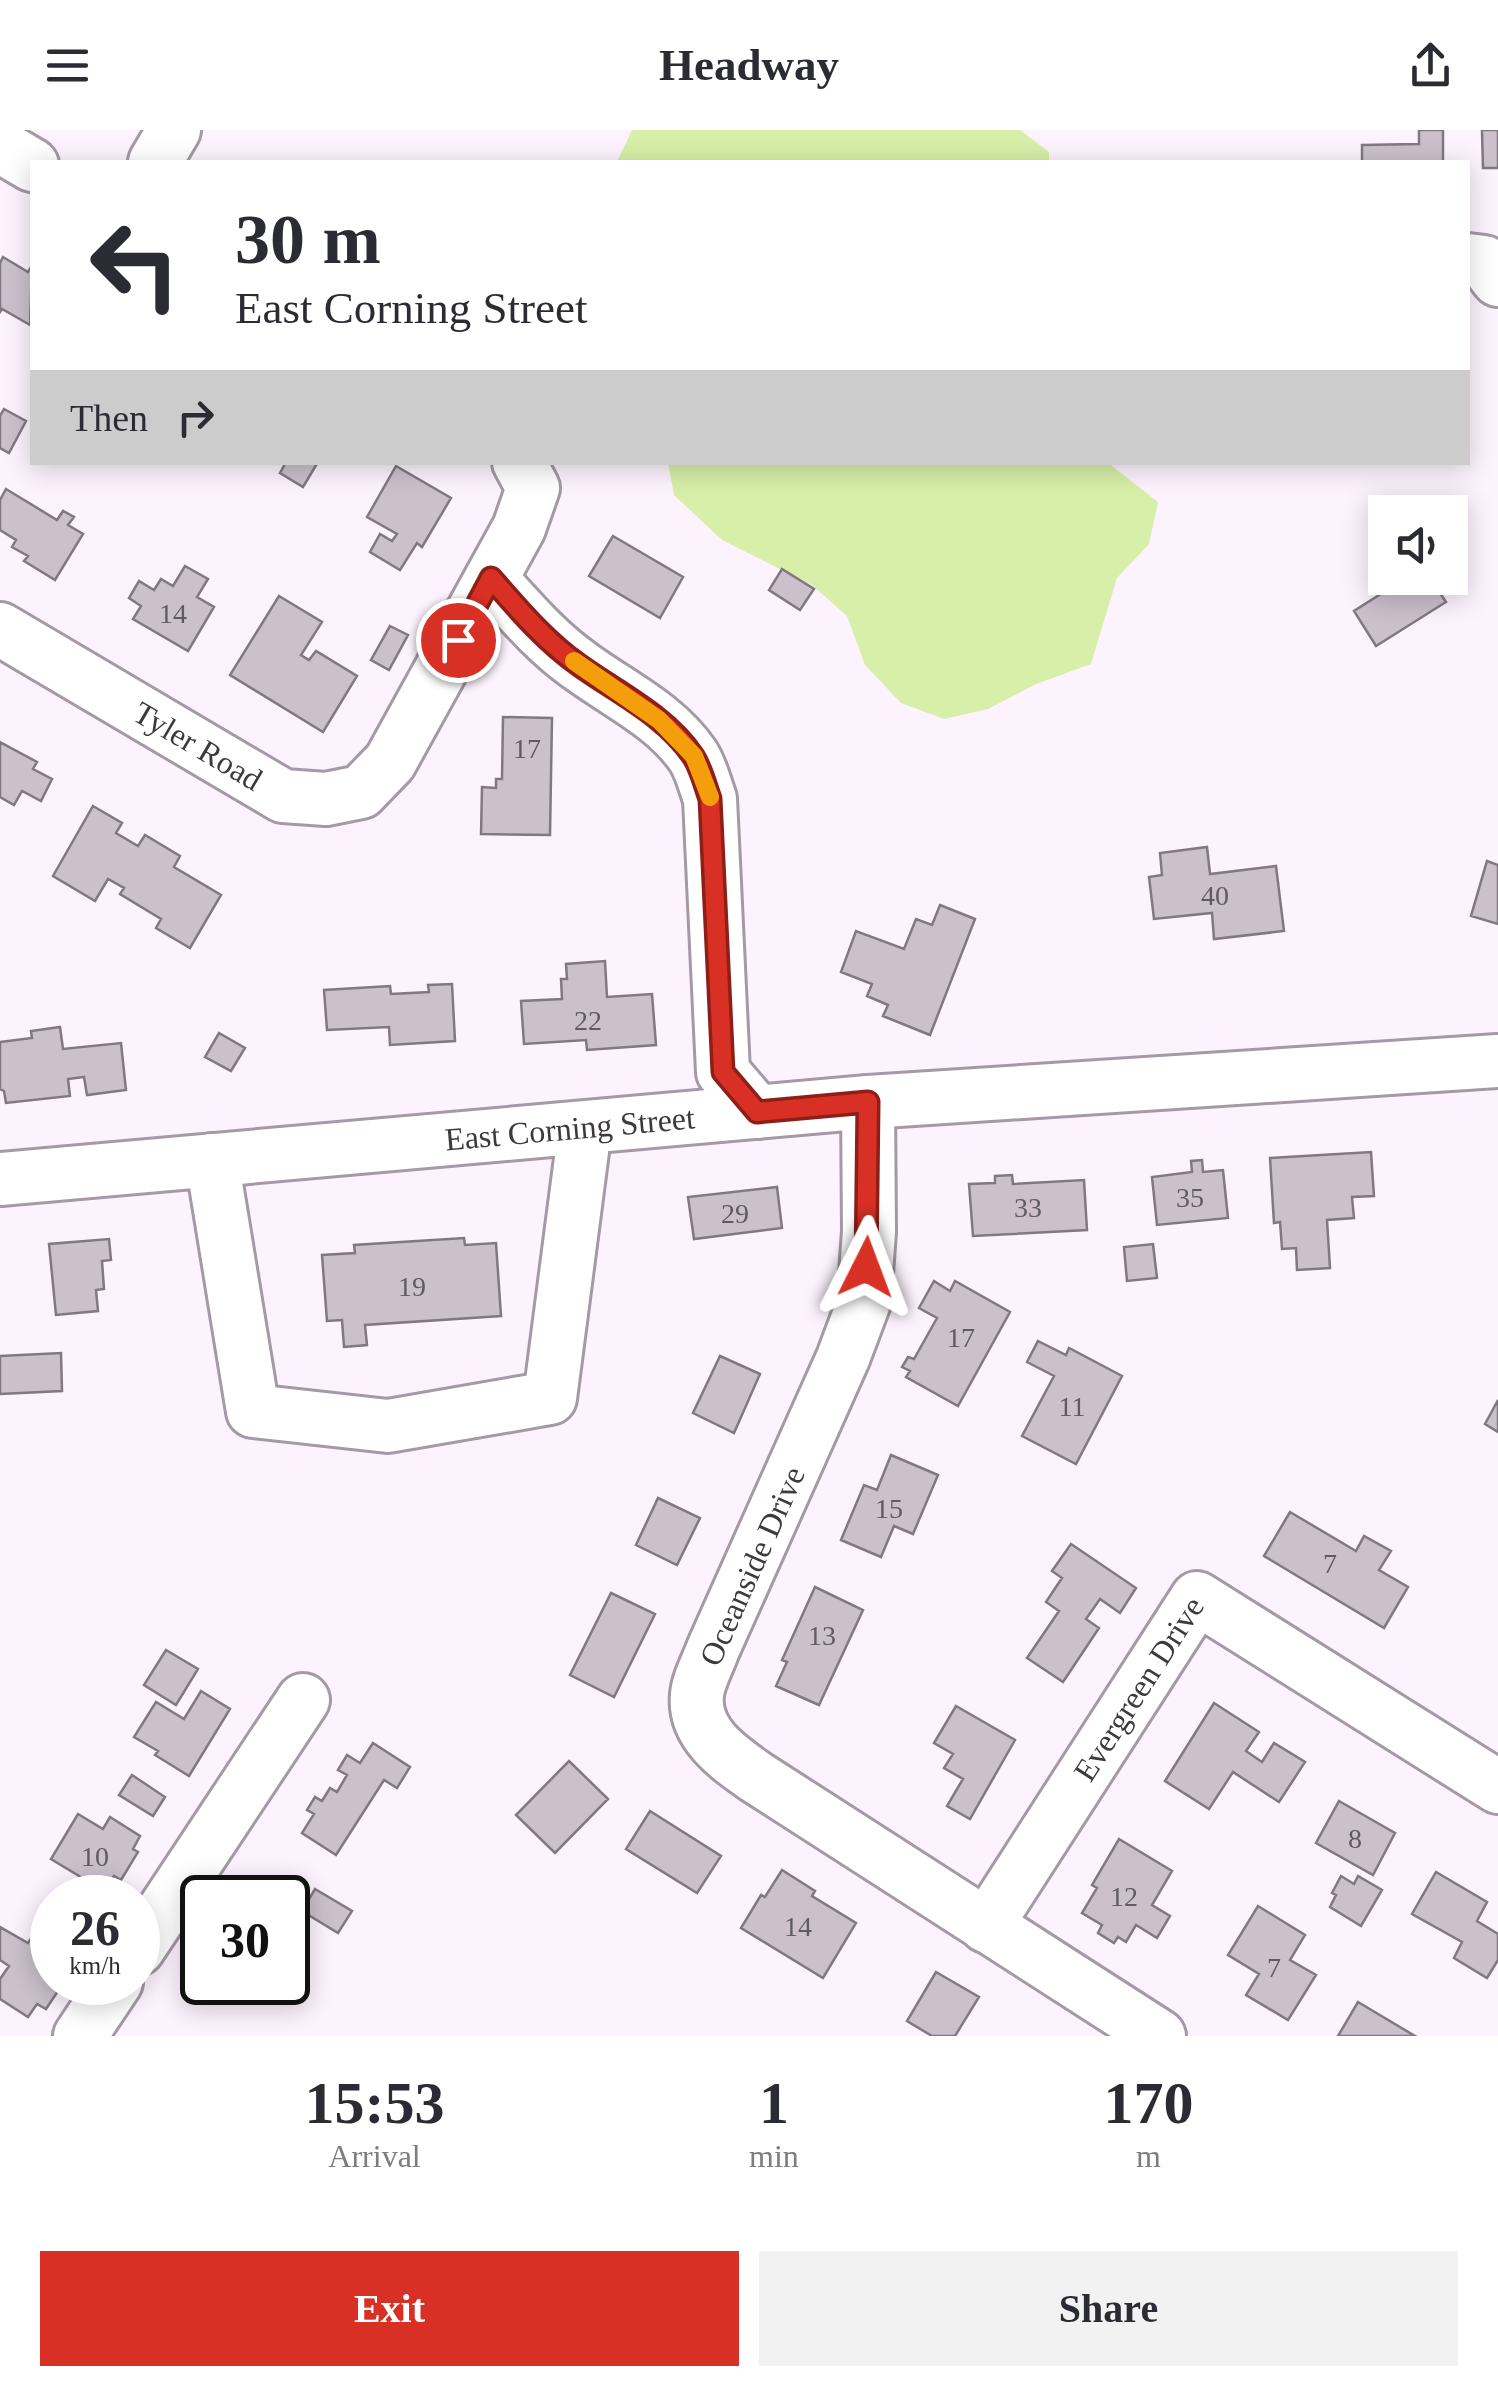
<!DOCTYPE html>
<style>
body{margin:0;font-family:"Times New Roman",serif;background:#f2f2f3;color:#2b2b33;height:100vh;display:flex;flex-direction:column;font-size:38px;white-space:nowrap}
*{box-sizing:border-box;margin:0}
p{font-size:32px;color:#7c7c81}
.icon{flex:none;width:55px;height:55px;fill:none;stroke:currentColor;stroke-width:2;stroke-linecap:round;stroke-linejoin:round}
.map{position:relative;height:1906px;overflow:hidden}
.sheet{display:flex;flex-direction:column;background:#fff;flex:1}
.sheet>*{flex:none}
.top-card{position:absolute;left:30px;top:30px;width:1440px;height:305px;border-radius:0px;box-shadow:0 5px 25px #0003;background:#fff;color:#2b2b33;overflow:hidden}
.fabs{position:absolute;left:1368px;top:365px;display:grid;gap:20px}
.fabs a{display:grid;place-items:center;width:100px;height:100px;border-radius:0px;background:#fff;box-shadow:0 5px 25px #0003;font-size:50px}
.speed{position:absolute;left:30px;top:1745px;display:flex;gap:20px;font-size:50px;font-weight:700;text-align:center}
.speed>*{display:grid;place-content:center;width:130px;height:130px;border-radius:50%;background:#fff;box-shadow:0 5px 25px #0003;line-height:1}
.speed small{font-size:25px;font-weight:400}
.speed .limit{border:5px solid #111;border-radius:15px;background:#fff;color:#111}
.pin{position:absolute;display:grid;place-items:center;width:85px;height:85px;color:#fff;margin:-42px;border:5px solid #fff;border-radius:50%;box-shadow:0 2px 10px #0007}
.me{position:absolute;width:110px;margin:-55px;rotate:3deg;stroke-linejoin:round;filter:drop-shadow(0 0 8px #0008)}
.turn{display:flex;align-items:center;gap:35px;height:210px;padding:0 40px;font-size:45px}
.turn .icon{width:130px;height:130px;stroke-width:2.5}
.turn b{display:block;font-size:70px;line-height:85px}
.then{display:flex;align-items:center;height:95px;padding:0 40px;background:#0003;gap:20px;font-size:38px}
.eta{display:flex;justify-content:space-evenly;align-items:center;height:170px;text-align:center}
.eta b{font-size:60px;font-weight:700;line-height:70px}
.cta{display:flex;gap:20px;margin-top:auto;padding:20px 40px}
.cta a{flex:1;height:115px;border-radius:0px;background:#d93025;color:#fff;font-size:40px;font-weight:700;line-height:115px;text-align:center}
.cta a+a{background:#f2f2f3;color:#2b2b33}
header{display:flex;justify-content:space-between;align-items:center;height:130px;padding:0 40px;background:#fff;font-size:45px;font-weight:700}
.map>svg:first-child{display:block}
</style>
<header><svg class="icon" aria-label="menu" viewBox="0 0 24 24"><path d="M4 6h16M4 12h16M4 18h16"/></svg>Headway<svg class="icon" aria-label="share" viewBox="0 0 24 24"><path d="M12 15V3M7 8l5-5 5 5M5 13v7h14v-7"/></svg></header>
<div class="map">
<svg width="1498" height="1906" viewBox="0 0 1498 1906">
<rect width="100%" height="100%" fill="#fdf3fe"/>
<path fill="#d7efa8" d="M 632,0 L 1020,0 L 1049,22 L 1049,32 L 617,32 Z
M 668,333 L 1108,333 L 1158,372 L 1149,414 L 1117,448 L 1091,534 L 1036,554 L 988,579 L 944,589 L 901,573 L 865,535 L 847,486 L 812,455 L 722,410 L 674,365 Z"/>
<path fill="#cbc0cc" stroke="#827883" stroke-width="2.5" d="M 1419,0 L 1443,0 L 1443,32 L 1362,32 L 1362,15 L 1419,14 Z
M 1482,0 L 1498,0 L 1498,38 L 1483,38 Z
M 3,127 L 28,142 L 32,135 L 30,195 L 2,179 L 0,182 L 0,133 Z
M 4,279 L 26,291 L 9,323 L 0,318 L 0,286 Z
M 286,332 L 318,332 L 303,357 L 280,343 Z
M 396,336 L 451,368 L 422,417 L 417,413 L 400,440 L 370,422 L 380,404 L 392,411 L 397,404 L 367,387 Z
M 6,359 L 57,390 L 63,381 L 74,387 L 68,395 L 83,404 L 55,450 L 24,431 L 28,426 L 12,417 L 16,410 L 0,400 L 0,370 Z
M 613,406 L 683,447 L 660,488 L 589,446 Z
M 185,436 L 208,449 L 197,467 L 214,477 L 188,521 L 133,489 L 141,476 L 129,468 L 139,451 L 154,460 L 161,449 L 173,456 Z
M 782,439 L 814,459 L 800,480 L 769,460 Z
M 1406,448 L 1430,448 L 1446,472 L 1376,516 L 1354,481 Z
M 279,466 L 322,492 L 301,525 L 309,530 L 316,521 L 357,546 L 323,602 L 230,545 Z
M 390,496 L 408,505 L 389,540 L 371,530 Z
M 503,587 L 552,588 L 550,705 L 481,704 L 482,657 L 496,658 L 496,649 L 502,649 Z
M 0,612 L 37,632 L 33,639 L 52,649 L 41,671 L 22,661 L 14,675 L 0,667 Z
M 93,676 L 122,693 L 116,703 L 138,716 L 145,705 L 180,726 L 174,737 L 221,765 L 190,818 L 156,798 L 161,789 L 120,764 L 124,758 L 108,749 L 95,771 L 53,746 Z
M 1207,717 L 1210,744 L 1276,736 L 1284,801 L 1214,809 L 1212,783 L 1154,789 L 1149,747 L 1162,745 L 1160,723 Z
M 1487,731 L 1498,735 L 1498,794 L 1471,786 Z
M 940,775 L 975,789 L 930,905 L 883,886 L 888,875 L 867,866 L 872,854 L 841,842 L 856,801 L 904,819 L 916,789 L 932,795 Z
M 605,831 L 607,867 L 652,864 L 656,915 L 587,920 L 586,910 L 524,914 L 521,871 L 562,869 L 561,849 L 567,849 L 566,834 Z
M 452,854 L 455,911 L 390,915 L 389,897 L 327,900 L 324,860 L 390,856 L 391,864 L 429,862 L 428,855 Z
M 60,897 L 63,919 L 121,913 L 126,960 L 87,965 L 84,947 L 68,949 L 70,966 L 6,973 L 4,961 L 0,959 L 0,912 L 32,908 L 31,901 Z
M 219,903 L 245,918 L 231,941 L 205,927 Z
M 1371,1022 L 1374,1066 L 1352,1067 L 1354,1088 L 1327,1090 L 1330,1138 L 1297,1140 L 1296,1118 L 1282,1119 L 1280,1092 L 1274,1093 L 1270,1028 Z
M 1202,1030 L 1203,1042 L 1223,1040 L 1228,1088 L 1157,1095 L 1152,1047 L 1192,1042 L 1191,1031 Z
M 1012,1045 L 1013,1054 L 1084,1050 L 1087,1100 L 973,1106 L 969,1054 L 995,1053 L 995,1046 Z
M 777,1057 L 782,1098 L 694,1109 L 688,1067 Z
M 464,1108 L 465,1115 L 496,1113 L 501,1186 L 365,1195 L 367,1215 L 344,1217 L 342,1190 L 327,1191 L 322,1125 L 355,1123 L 354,1115 Z
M 109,1109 L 111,1130 L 102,1131 L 104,1159 L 96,1160 L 98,1181 L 56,1185 L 49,1114 Z
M 1153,1114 L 1157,1148 L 1127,1151 L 1124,1117 Z
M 934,1151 L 950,1161 L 955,1151 L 1010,1182 L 958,1276 L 906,1247 L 910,1241 L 902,1237 L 908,1227 L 914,1229 L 937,1188 L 919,1178 Z
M 1038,1211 L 1066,1225 L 1069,1218 L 1122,1246 L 1076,1334 L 1022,1306 L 1054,1246 L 1027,1232 Z
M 61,1223 L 62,1261 L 0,1264 L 0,1226 Z
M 720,1226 L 760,1244 L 734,1303 L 693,1283 Z
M 1498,1270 L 1498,1302 L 1485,1294 Z
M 891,1325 L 938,1345 L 913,1404 L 894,1396 L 881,1427 L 841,1410 L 864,1355 L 877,1360 Z
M 658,1368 L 700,1388 L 677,1435 L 636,1415 Z
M 1290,1382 L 1356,1421 L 1364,1406 L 1391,1421 L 1379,1440 L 1408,1457 L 1384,1498 L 1264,1426 Z
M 1071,1414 L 1136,1458 L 1120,1483 L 1100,1469 L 1086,1489 L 1099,1498 L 1063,1552 L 1027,1528 L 1059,1481 L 1046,1472 L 1062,1448 L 1052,1441 Z
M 815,1457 L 863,1480 L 819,1575 L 776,1556 L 787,1532 L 782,1530 Z
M 611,1463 L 655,1484 L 614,1567 L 570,1545 Z
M 166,1520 L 198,1539 L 176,1575 L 144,1555 Z
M 201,1561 L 230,1579 L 189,1646 L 155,1625 L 158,1621 L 134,1607 L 156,1572 L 184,1589 Z
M 1214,1573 L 1259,1602 L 1246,1621 L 1262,1632 L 1274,1613 L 1305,1632 L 1279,1672 L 1233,1642 L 1209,1679 L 1165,1651 Z
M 956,1576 L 1015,1610 L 970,1689 L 947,1676 L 963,1649 L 944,1638 L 953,1624 L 934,1613 Z
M 373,1613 L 410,1637 L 397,1658 L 384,1650 L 336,1725 L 302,1703 L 314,1684 L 307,1680 L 315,1667 L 322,1671 L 330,1658 L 337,1662 L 347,1645 L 338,1640 L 347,1625 L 360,1633 Z
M 569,1631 L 608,1669 L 555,1723 L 516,1685 Z
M 132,1645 L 165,1667 L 153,1686 L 119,1665 Z
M 1339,1671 L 1395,1703 L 1373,1745 L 1316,1713 Z
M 650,1681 L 721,1726 L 697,1763 L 626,1719 Z
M 78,1684 L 103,1699 L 110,1687 L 140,1706 L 133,1719 L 138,1722 L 121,1750 L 114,1746 L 104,1761 L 51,1729 Z
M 1119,1709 L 1172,1741 L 1152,1775 L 1170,1786 L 1157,1808 L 1136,1795 L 1126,1812 L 1118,1807 L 1114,1813 L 1098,1803 L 1102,1795 L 1082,1783 L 1097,1758 L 1092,1755 Z
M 782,1740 L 815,1761 L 812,1766 L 856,1793 L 823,1848 L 741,1798 L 761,1765 L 765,1767 Z
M 1436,1742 L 1487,1772 L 1477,1791 L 1498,1804 L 1498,1830 L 1487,1848 L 1454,1828 L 1462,1812 L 1412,1784 Z
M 1341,1746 L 1354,1754 L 1358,1746 L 1382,1760 L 1361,1796 L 1330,1777 L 1336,1765 L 1332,1763 Z
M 268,1754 L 295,1770 L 288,1782 L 288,1768 L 253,1768 L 256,1764 L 261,1767 Z
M 315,1759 L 352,1781 L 338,1803 L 302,1781 Z
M 1258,1776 L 1305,1805 L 1290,1830 L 1316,1845 L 1288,1890 L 1246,1865 L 1259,1844 L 1228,1825 Z
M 45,1786 L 52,1791 L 52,1852 L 64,1852 L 46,1879 L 37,1874 L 28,1887 L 0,1869 L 0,1849 L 9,1836 L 0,1830 L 0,1797 L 28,1813 Z
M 936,1842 L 979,1867 L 955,1906 L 932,1906 L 907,1891 Z
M 1358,1872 L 1415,1906 L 1338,1906 Z"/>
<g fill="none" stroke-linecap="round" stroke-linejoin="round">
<defs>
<g id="minor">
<path d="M 0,16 L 32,35"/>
<path d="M 155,32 L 174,0"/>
<path d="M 1468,130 L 1484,132 L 1498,150"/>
<path d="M 491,449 C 519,479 545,511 579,535 C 618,564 665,585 693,626 C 701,638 705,655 710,669 L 723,942 L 757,982"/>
<path id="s1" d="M 0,499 L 283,666 L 326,669 L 361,662 L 390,632 L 519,398 L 533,358 L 519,332"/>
<path d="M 868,972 L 869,1101 L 864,1172 L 843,1228 L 713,1519 C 708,1533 698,1551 697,1565 C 693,1604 729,1628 756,1647 L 1159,1906"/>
<path d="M 212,1030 L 253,1281 L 388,1296 L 550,1268 L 585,998"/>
<path id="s2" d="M 0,1049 L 868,972 L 1498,931"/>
<path id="s3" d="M 986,1796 L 1197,1468 L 1498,1657"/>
<path d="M 138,1819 L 303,1570"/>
<path d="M 80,1906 L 116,1852"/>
</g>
</defs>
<use href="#minor" stroke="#a499a5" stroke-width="58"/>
<use href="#minor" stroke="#fff" stroke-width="52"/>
</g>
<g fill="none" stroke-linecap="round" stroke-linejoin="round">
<defs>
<path id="route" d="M 458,510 L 491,448 C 519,480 545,511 579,535 C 618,563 665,585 693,626 C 701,638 705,655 710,669 L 723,942 L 757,982 L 868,972 L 866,1137"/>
</defs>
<use href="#route" stroke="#8d1f18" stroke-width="25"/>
<use href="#route" stroke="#d93025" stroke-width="18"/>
<path stroke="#f59e0b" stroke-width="18" d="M 574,531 L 659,590 L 694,626 L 710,667"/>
</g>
<g text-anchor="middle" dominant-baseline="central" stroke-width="10" stroke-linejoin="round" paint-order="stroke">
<g font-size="28" fill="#605b61">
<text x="173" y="483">14</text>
<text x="527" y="618">17</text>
<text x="1215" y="765">40</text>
<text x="588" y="890">22</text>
<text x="1190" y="1067">35</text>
<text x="1028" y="1077">33</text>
<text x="735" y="1083">29</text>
<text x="412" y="1156">19</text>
<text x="961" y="1207">17</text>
<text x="1072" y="1276">11</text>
<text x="889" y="1378">15</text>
<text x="1330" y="1433">7</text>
<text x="822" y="1505">13</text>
<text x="1355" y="1708">8</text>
<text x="95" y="1726">10</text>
<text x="1124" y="1766">12</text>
<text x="798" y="1796">14</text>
<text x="1274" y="1837">7</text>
</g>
<g font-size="32" fill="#3d393d" stroke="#fff">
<text stroke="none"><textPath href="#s1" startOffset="230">Tyler Road</textPath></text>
<text stroke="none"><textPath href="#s2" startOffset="572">East Corning Street</textPath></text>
<text transform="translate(752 1436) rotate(-66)">Oceanside Drive</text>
<text stroke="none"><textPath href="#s3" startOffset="282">Evergreen Drive</textPath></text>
</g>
</g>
</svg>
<div class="fabs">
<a><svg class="icon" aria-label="sound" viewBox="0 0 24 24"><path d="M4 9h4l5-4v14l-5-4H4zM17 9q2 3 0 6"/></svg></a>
</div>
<div class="speed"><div>26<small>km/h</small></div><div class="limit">30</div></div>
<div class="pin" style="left:458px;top:510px;background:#d93025"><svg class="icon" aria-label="arrive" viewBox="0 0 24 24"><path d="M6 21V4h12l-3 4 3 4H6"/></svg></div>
<svg class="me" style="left:866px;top:1137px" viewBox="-20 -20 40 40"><path d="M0-17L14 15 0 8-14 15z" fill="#d93025" stroke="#fff" stroke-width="4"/></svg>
<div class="top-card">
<div class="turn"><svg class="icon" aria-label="left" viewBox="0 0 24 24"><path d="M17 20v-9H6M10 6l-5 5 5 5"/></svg><div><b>30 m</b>East Corning Street</div></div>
<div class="then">Then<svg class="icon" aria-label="right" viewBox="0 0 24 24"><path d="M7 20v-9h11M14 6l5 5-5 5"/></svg></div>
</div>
</div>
<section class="sheet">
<div class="eta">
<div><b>15:53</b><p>Arrival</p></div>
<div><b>1</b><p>min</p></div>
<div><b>170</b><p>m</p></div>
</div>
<div class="cta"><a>Exit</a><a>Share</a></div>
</section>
